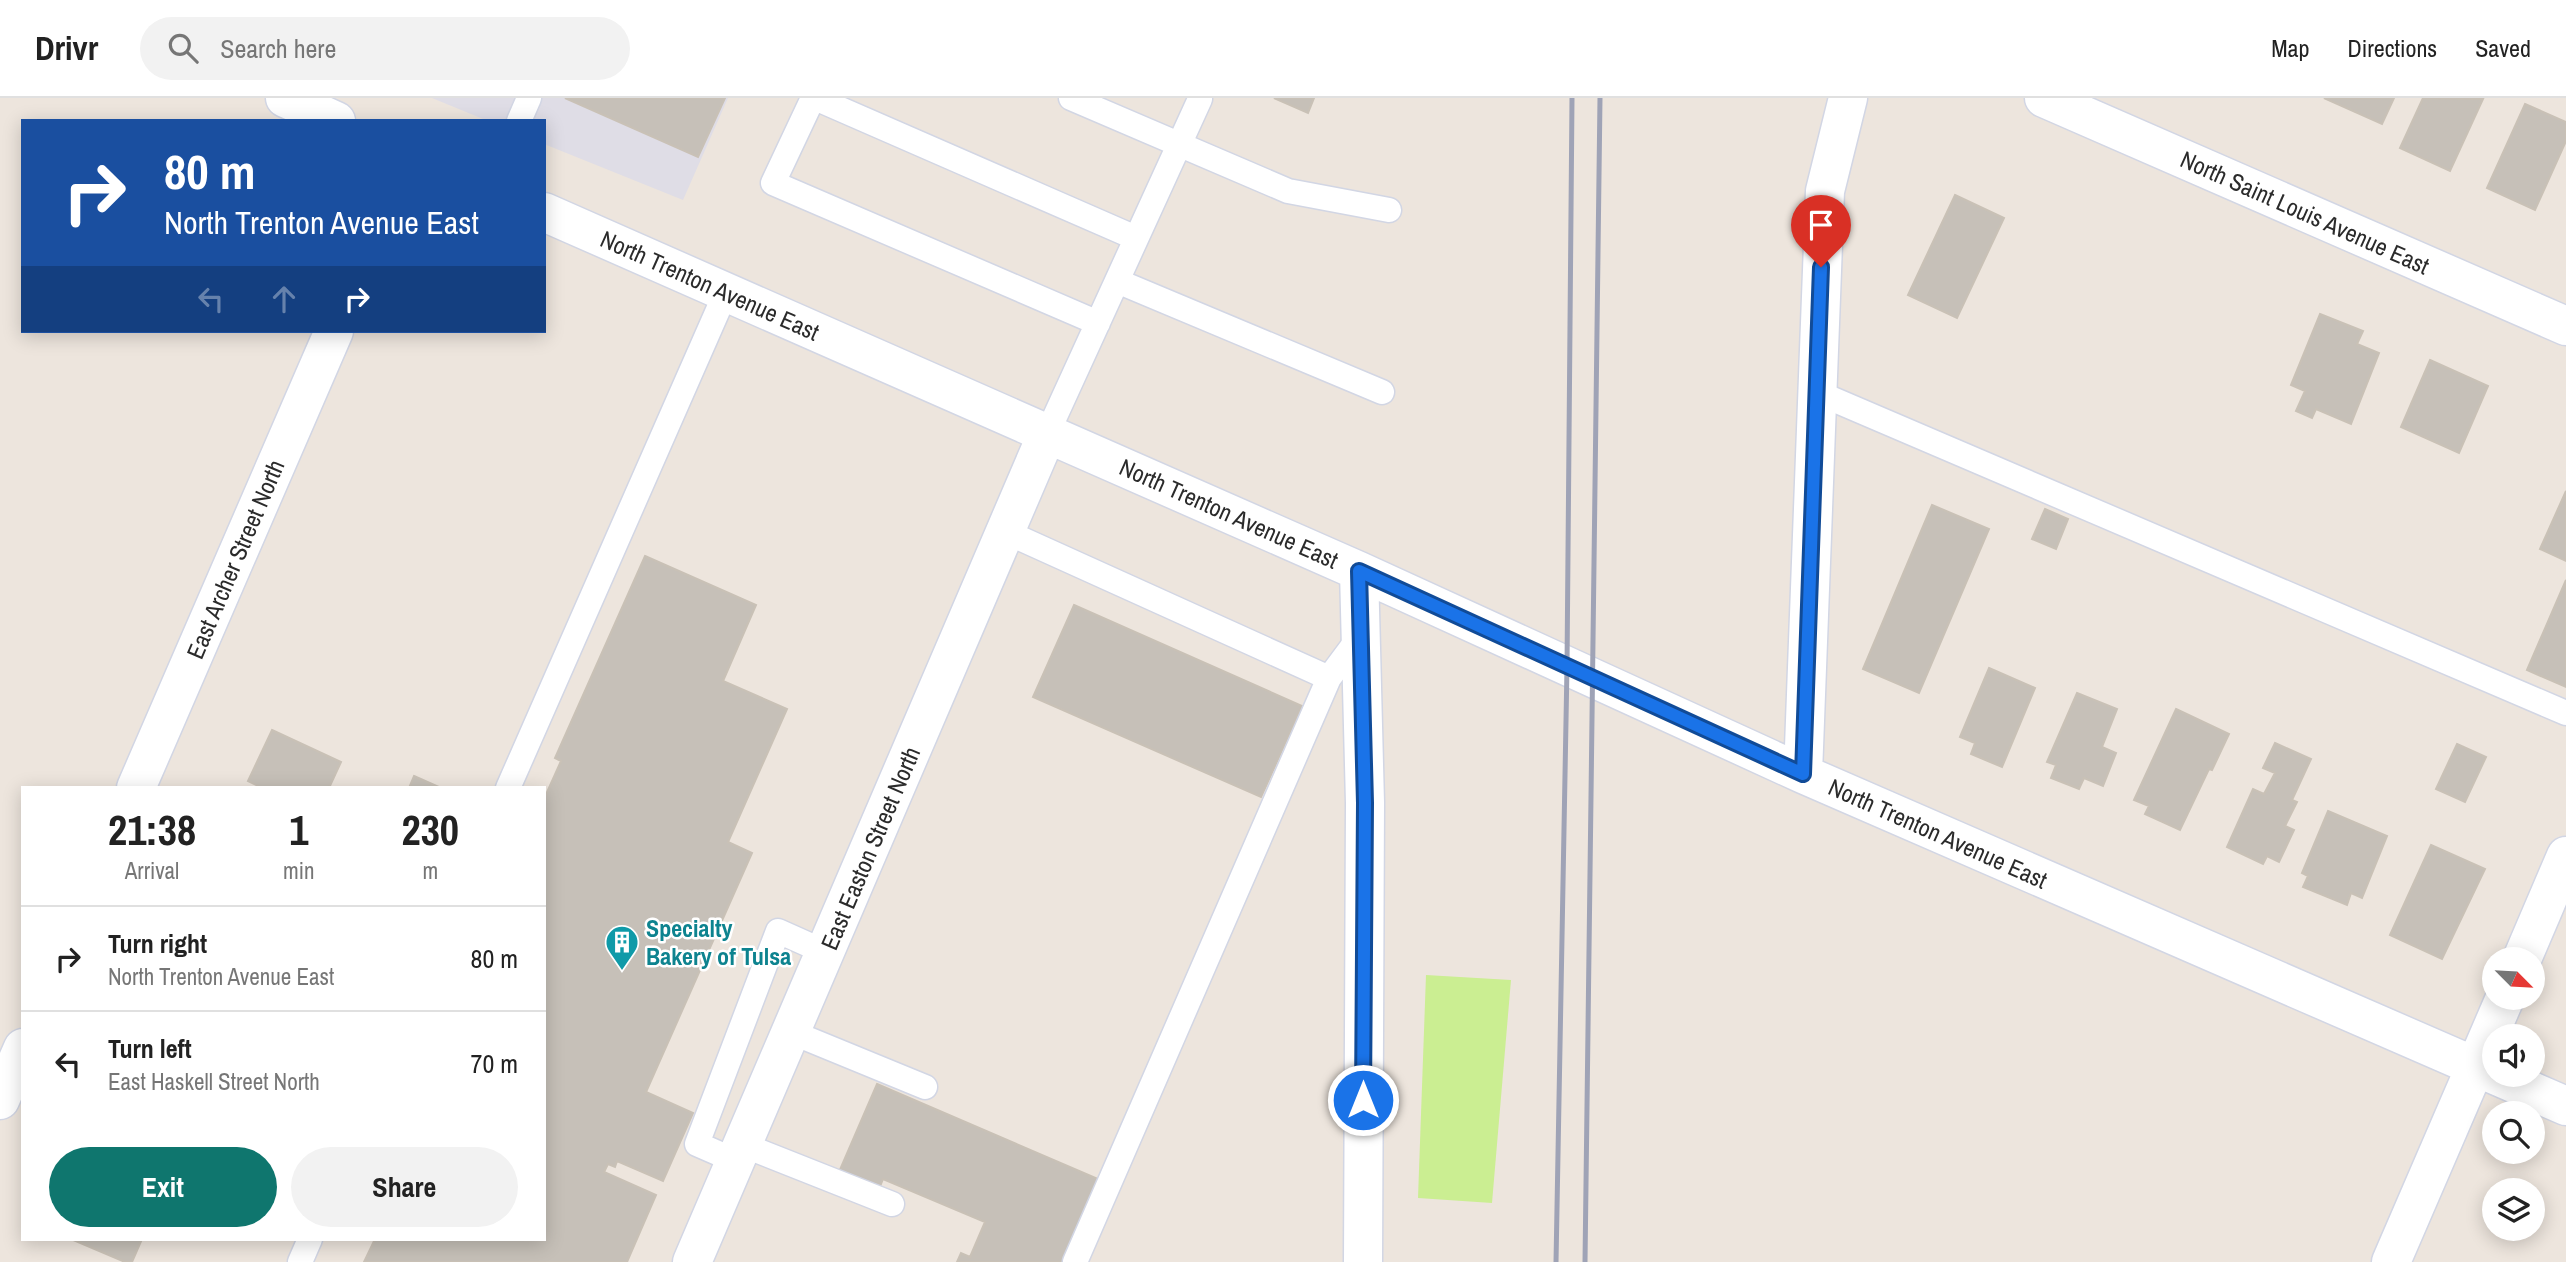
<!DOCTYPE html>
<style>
body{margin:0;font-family:"Archivo Narrow",sans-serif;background:#f2f2f2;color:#222;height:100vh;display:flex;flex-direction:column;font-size:26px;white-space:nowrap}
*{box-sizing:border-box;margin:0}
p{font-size:23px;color:#767676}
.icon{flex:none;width:38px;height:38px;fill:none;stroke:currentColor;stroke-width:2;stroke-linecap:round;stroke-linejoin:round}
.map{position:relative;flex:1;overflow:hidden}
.sheet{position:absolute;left:21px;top:688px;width:525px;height:455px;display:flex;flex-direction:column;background:#fff;border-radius:0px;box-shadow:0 4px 18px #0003}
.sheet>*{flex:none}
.top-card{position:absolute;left:21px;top:21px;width:525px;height:214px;border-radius:0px;box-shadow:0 4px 18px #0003;background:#1a4fa0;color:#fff;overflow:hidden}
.needle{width:46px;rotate:114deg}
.buttons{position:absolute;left:2482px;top:849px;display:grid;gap:14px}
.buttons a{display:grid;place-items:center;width:63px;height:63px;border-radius:50%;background:#fff;box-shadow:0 4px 18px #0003;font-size:35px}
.pin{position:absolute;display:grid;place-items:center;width:60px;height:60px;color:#fff;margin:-72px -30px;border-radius:50% 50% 50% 0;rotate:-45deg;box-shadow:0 0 7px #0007}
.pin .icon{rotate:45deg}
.me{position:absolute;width:77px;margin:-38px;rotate:0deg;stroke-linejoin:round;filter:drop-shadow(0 0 5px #0008)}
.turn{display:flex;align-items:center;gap:24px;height:147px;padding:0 28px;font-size:32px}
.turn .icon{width:91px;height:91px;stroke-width:2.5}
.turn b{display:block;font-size:49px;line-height:60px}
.lanes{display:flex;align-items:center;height:66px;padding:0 28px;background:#0003;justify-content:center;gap:35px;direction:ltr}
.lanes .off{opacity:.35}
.eta{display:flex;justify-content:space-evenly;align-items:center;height:119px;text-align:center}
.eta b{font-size:42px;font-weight:700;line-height:49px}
.cta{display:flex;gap:14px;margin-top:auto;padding:14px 28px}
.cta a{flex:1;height:80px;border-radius:42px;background:#0f766e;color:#fff;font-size:28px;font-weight:700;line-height:80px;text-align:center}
.cta a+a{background:#f2f2f2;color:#222}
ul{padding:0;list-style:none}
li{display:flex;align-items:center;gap:21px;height:105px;padding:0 28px;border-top:2px solid #e0e0e0}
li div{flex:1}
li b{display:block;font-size:26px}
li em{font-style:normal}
header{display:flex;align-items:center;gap:42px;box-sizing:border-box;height:98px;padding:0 35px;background:#fff;border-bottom:2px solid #e0e0e0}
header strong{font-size:33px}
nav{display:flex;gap:38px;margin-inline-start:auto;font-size:24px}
.search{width:490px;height:63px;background:#f2f2f2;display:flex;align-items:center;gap:18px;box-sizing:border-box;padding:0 24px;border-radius:38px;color:#767676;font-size:26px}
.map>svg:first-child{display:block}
</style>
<header>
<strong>Drivr</strong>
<div class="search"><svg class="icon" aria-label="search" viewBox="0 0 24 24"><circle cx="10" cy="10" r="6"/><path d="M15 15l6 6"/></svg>Search here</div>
<nav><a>Map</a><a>Directions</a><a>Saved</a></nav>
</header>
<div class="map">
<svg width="2566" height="1164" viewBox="0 0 2566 1164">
<rect width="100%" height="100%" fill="#ede5dd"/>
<path fill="#dfdde6" d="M 432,0 L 728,0 L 683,102 L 544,46 L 544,23 L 488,23 Z"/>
<path fill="#cbee92" d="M 1426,877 L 1511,882 L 1492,1105 L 1418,1100 Z"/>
<path fill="#c6c0b8" stroke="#c9c1b6" stroke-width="2" d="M 565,0 L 725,0 L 698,59 Z
M 1274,0 L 1314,0 L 1308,15 Z
M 2324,0 L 2394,0 L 2382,26 Z
M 2423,0 L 2483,1 L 2450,73 L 2400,50 Z
M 2525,6 L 2566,24 L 2566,43 L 2535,112 L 2487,90 Z
M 1955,97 L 2004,120 L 1957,220 L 1908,197 Z
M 2320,216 L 2363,233 L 2357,246 L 2379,255 L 2351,326 L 2316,311 L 2312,320 L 2296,313 L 2305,293 L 2291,287 Z
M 2430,262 L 2488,288 L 2459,355 L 2401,329 Z
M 2566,393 L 2566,463 L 2540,451 Z
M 1932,407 L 1989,431 L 1919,595 L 1863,571 Z
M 2045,411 L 2068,421 L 2056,451 L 2032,441 Z
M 645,458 L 756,507 L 723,583 L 787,611 L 728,744 L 752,755 L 646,994 L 693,1015 L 663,1083 L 617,1063 L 615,1069 L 608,1066 L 604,1074 L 656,1097 L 627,1164 L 364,1164 L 375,1141 L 544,1141 L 544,701 L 561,663 L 555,660 Z
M 2566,482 L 2566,589 L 2527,572 Z
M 1074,507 L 1302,608 L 1261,699 L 1033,599 Z
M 1989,570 L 2035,590 L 2002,669 L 1971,656 L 1975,645 L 1960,639 Z
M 2077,595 L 2117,611 L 2102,649 L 2116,655 L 2103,688 L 2084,680 L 2079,691 L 2051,680 L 2056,667 L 2047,664 Z
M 2176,611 L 2229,636 L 2212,672 L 2209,671 L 2180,732 L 2145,716 L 2149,708 L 2134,702 Z
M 272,632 L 341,664 L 329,690 L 262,690 L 248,683 Z
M 2275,645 L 2311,661 L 2292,702 L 2297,704 L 2285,728 L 2294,732 L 2279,764 L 2267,758 L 2263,766 L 2227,749 L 2253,691 L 2264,696 L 2275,675 L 2263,670 Z
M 2457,646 L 2486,659 L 2465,704 L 2436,691 Z
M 414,678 L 441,690 L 409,690 Z
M 2328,713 L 2387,738 L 2362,800 L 2351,795 L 2347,807 L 2303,789 L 2308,778 L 2302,775 Z
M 2431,747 L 2485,771 L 2442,861 L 2390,837 Z
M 877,986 L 1098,1081 L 1062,1164 L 957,1164 L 961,1155 L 970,1159 L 985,1124 L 883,1081 L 879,1091 L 839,1074 Z
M 71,1141 L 142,1141 L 132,1164 L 125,1164 Z"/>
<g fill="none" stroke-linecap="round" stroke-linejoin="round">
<defs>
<path id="lane" d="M 813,0 L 773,85 L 1098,225
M 815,0 L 1136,140
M 1071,0 L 1288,93 L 1389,112
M 519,23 L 529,0
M 1117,183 L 1382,294
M 1816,294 L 2566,615
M 1047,336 L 1200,1
M 1006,434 L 1329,580
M 508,690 L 726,194
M 791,934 L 925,989
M 743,1047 L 892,1106
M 736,1063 L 697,1046 L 778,833 L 825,854
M 300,1164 L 310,1141
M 1075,1164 L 1329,580 L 1361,537"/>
<path id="street" d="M 285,0 L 336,23
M 2044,0 L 2566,228
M 544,114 L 1359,473 L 1803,676 L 2566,1008
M 1359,473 L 1365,705 L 1363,1164
M 1803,676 L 1825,93 L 1848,0
M 136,690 L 334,233
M 2522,861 L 2566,758
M 0,1002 L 23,950
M 692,1164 L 1047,336
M 2391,1164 L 2505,900"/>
</defs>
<use href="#lane" stroke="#d2d6e4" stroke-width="27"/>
<use href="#street" stroke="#d2d6e4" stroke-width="41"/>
<use href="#lane" stroke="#fff" stroke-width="24"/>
<use href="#street" stroke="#fff" stroke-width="38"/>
<path stroke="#9fa3b6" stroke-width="5" d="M 1556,1164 L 1567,569 L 1572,0
M 1585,1164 L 1600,0"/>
</g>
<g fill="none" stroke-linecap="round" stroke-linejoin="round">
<defs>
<path id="route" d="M 1363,1002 L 1365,705 L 1359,473 L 1803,676 L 1821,169"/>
</defs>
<use href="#route" stroke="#114b97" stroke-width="18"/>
<use href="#route" stroke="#1a73e8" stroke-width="12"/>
</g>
<defs>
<symbol id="building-pin" viewBox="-11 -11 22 30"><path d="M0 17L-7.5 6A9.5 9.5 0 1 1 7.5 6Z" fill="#0f9aa8" stroke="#fff"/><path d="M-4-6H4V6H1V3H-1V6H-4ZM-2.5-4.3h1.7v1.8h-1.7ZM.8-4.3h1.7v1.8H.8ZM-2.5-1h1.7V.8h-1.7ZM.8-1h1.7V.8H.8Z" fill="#fff"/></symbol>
</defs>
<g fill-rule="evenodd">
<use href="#building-pin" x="603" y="825" width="38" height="52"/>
</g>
<g text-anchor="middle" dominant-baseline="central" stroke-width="5" stroke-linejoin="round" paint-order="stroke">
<g font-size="24" fill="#2b2b2b" stroke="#fff">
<text transform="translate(2305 114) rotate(24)">North Saint Louis Avenue East</text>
<text transform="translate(710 187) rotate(24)">North Trenton Avenue East</text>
<text transform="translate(1229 415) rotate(24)">North Trenton Avenue East</text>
<text transform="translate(235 461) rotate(-67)">East Archer Street North</text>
<text transform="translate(1938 735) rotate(24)">North Trenton Avenue East</text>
<text transform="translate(870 750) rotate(-67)">East Easton Street North</text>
</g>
<g font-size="24" font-weight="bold" fill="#0d838f" stroke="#fff" text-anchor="start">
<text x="646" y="830">Specialty<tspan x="646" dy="28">Bakery of Tulsa</tspan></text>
</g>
</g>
</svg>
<div class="buttons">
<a><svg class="needle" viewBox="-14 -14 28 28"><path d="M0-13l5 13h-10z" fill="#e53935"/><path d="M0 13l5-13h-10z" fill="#767676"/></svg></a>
<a><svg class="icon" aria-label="sound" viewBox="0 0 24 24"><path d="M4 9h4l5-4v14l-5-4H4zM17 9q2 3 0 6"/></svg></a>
<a><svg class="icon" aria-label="search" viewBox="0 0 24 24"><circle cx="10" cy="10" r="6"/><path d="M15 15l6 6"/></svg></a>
<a><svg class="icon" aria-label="layers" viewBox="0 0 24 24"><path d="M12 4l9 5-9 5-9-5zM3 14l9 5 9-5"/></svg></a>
</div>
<div class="pin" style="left:1821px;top:169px;background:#d93025"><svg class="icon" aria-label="arrive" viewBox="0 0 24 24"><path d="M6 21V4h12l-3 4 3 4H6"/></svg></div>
<svg class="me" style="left:1363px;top:1002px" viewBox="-20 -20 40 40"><circle r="17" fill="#1a73e8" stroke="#fff" stroke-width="3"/><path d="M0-11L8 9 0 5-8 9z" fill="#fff"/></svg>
<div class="top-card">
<div class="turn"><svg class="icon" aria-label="right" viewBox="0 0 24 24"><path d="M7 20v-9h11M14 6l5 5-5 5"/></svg><div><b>80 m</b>North Trenton Avenue East</div></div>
<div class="lanes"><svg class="icon off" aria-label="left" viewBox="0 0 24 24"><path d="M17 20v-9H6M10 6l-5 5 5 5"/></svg><svg class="icon off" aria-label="ahead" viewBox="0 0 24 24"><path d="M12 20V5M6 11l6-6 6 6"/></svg><svg class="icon" aria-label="right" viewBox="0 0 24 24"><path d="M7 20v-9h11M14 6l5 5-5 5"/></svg></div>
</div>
<section class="sheet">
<div class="eta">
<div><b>21:38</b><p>Arrival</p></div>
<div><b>1</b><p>min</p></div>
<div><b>230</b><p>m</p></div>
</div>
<ul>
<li><svg class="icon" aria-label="right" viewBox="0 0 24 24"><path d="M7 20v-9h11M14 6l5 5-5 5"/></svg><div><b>Turn right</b><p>North Trenton Avenue East</p></div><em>80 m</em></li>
<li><svg class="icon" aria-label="left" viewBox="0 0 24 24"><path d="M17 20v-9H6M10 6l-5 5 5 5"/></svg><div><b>Turn left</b><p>East Haskell Street North</p></div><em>70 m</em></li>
</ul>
<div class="cta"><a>Exit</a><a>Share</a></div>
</section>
</div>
